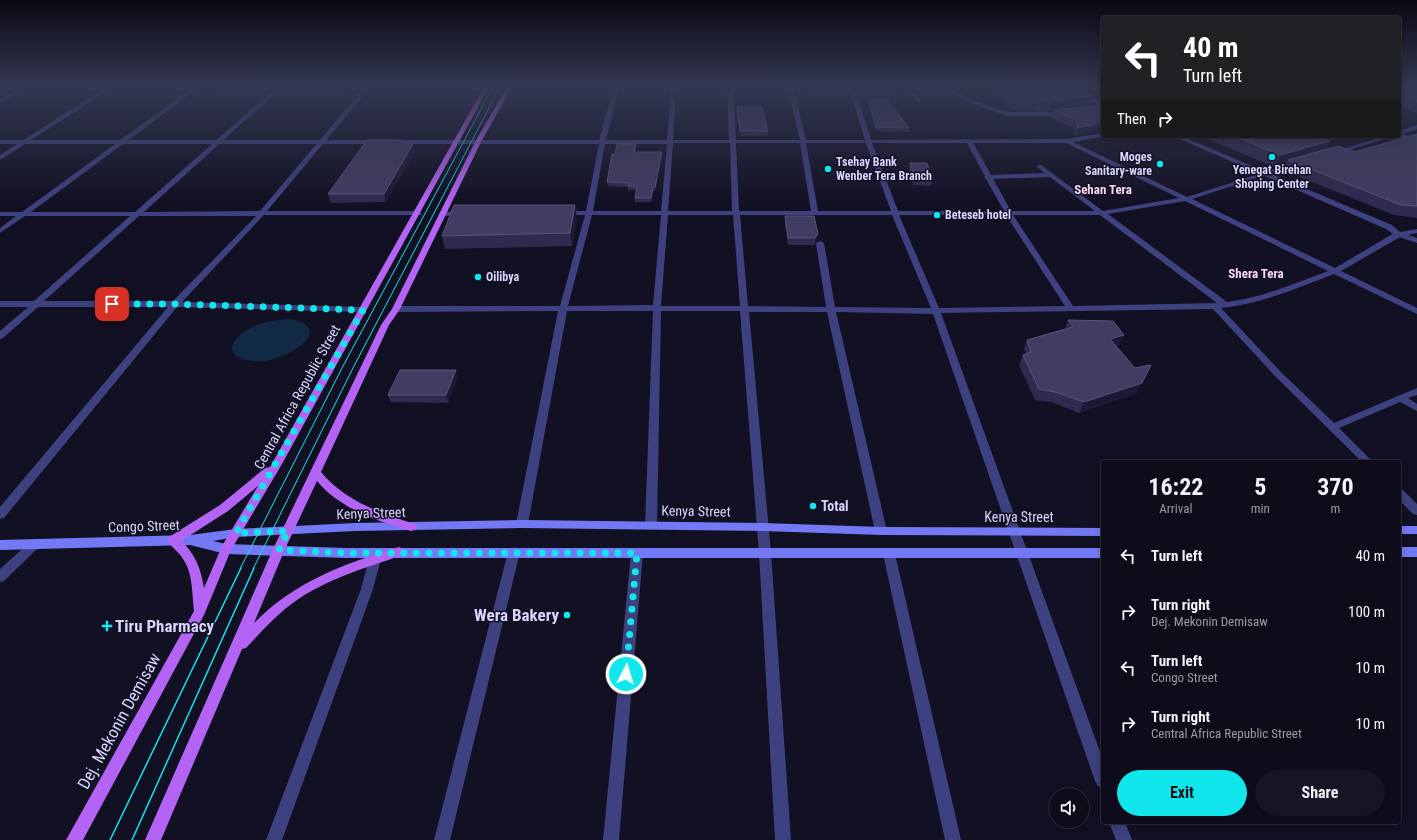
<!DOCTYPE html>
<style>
body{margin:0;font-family:"Roboto Condensed",sans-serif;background:#171523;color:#f1f3f6;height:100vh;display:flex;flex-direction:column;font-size:15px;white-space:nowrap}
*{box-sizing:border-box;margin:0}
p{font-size:13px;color:#9b9ba2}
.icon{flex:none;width:22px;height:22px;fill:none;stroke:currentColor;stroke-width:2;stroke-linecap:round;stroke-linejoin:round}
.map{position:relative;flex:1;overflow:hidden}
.drawer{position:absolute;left:1101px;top:460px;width:300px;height:364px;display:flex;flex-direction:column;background:#0e0c1a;border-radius:4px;box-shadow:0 2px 10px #0003,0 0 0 1px #2e2c39}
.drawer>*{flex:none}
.top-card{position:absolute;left:1101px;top:16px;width:300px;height:122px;border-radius:4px;box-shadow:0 2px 10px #0003,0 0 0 1px #2e2c39;background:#202124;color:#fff;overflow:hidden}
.fabs{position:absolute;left:1049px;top:788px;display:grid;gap:8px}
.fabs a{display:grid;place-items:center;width:40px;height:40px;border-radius:50%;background:#0e0c1a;box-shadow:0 2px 10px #0003,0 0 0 1px #2e2c39;font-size:20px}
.pin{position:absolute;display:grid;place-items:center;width:34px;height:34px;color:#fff;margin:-17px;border-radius:8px;box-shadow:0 2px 6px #0006}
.me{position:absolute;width:44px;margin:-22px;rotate:5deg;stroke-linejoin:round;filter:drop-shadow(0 0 3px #0008)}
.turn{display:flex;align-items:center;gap:14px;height:84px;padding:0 16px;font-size:18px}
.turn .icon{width:52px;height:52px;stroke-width:2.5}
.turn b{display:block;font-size:28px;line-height:34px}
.then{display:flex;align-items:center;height:38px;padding:0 16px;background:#0003;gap:8px;font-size:15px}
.eta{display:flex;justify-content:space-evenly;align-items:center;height:68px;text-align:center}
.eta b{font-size:24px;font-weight:700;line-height:28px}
.button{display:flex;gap:8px;margin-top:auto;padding:8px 16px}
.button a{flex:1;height:46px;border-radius:24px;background:#11e6ec;color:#111;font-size:16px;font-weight:700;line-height:46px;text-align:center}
.button a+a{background:#171523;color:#f1f3f6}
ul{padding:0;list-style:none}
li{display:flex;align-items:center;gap:12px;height:56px;padding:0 16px}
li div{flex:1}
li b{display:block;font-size:15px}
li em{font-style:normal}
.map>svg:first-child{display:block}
</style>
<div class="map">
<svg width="1417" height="840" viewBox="0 0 1417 840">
<rect width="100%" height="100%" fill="#121023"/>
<path fill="#122946" d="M 291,319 C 338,330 285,360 263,361 C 241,363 217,351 244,332 C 258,322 275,320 291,319 Z"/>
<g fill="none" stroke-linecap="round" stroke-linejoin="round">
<path fill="#3e417f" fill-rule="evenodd" d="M 0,87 L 489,87 L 490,88 L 487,90 L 368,90 L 267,211 L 418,211 L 422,213 L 421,215 L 264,215 L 182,302 L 363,307 L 366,308 L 366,312 L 177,307 L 4,518 L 0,519 L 0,507 L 168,307 L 38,307 L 3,338 L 0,339 L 0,331 L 28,307 L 0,307 L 0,301 L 34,301 L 130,216 L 25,216 L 0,233 L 0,228 L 16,216 L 0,216 L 0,212 L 22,212 L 189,90 L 109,90 L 0,160 L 0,155 L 101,90 L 25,90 L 0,103 L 0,99 L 17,90 L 0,90 ZM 196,90 L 272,91 L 135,212 L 31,212 ZM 362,90 L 260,211 L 144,212 L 278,91 ZM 139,216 L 256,216 L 173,301 L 44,301 Z
M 507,87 L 946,87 L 977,102 L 1008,112 L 1065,112 L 1068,114 L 1065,116 L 1007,116 L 973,104 L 945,91 L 912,90 L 922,101 L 919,103 L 907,90 L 856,91 L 871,140 L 1067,139 L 1103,133 L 1103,136 L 1105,136 L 1073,142 L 1187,197 L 1296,162 L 1300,162 L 1300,164 L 1192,199 L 1335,268 L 1396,232 L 1402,232 L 1402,236 L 1341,271 L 1417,308 L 1417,314 L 1334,274 C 1297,288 1261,304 1221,308 L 1280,371 L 1334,423 L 1417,388 L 1417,395 L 1408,398 L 1417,404 L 1417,411 L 1400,402 L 1339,428 L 1373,462 L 1362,462 L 1274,375 L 1213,309 L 941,313 L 1103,760 L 1103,789 L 1098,786 L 1095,781 L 933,314 L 836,312 L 887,531 L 885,534 L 881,535 L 877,534 L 875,531 L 827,312 L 749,312 L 771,553 L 791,840 L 775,840 L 759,553 L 740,311 L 661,311 L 657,525 L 655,528 L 651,529 L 647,528 L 645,525 L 653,311 L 567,311 L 528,524 L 526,527 L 522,528 L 518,527 L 516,524 L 558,311 L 396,312 L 392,309 L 396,306 L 560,306 L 585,215 L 563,215 L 559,213 L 563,211 L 586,211 L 599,144 L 478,144 L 475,142 L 478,140 L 599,140 L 613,90 L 509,90 ZM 618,90 L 671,90 L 667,140 L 606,140 ZM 676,90 L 727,90 L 729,140 L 673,140 ZM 733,90 L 788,90 L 800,140 L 736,140 ZM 794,90 L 850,91 L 865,140 L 806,140 ZM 673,143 L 730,143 L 732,211 L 668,211 ZM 736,143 L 800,143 L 811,211 L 739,211 ZM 806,143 L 866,143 L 891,211 L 818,211 ZM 872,143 L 967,143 L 985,176 L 984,177 L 986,179 L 1004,211 L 898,211 ZM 973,143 L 1066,143 L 1179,198 L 1103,211 L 1041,165 L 1036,166 L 1045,173 L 991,175 ZM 605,144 L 667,144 L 661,211 L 593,211 ZM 1050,177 L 1095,211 L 1011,211 L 993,179 ZM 1185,201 L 1328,271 C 1295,283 1262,298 1227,302 L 1108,214 ZM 592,215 L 661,215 L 653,305 L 568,306 ZM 668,215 L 733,215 L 740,306 L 661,306 ZM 740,215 L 892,215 L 931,308 L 835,307 L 824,243 L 820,241 L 816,243 L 826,307 L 748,306 ZM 899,215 L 1006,215 L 1065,306 L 939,308 ZM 1013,215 L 1100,215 L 1217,303 L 1073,306 Z
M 1417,125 L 1417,129 L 1399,135 L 1399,131 Z
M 1385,136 L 1394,136 L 1336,154 L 1331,153 Z
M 465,211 L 469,213 L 468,215 L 443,216 L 439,214 L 443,212 Z
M 1399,489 L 1403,490 L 1417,504 L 1417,515 L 1413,514 L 1399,500 Z
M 35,539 L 39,541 L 41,544 L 39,547 L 4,581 L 0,582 L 0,569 L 31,541 Z
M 514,547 L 518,549 L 520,552 L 450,840 L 434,840 L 508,552 L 510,549 Z
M 637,548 L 641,550 L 643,553 L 619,840 L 603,840 L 631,553 L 633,550 Z
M 889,549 L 893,551 L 895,554 L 961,840 L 945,840 L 883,554 L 885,551 Z
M 375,554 L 379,556 L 381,559 L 373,589 L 282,840 L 266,840 L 361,589 L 369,559 L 371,556 Z
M 1109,822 L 1125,822 L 1132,840 L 1116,840 Z"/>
<path fill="#3e417f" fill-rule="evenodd" d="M 1060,87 L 1067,87 L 1103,103 L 1103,107 Z
M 1399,133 L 1417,139 L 1417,143 L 1397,136 L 1399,136 Z
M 1173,136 L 1181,136 L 1392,225 L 1400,232 L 1417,229 L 1417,233 L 1408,235 L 1417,238 L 1417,243 L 1396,236 L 1386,229 Z
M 0,140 L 478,140 L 481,142 L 478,144 L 0,144 Z"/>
<path fill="#7379f5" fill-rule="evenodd" d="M 522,520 L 763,523 L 881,527 L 1103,528 L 1103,536 L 881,535 L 763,531 L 522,528 L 355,531 L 236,537 L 213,541 L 226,544 L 347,548 L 1103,548 L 1103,558 L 347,558 L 226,554 L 190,545 L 0,550 L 0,540 L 190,535 L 236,529 L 355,523 Z
M 1399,526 L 1417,526 L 1417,534 L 1399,534 Z
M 1399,547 L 1417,547 L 1417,557 L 1399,557 Z"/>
<path fill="#b464f4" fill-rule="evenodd" d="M 484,87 L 489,87 L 282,464 L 231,550 L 204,615 L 83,840 L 66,840 L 194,611 C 192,594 193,573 183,559 C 179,552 171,547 167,540 L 169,537 L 220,505 L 265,468 L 270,467 ZM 258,486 L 222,546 L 204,588 C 201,569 195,553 181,541 L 228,511 Z
M 507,87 L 512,87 L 481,142 L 400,309 L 389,325 L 321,472 C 345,501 380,513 415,524 L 417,527 L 415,530 L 411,531 C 378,521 340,509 317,481 L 285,549 L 254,623 C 296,581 343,564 399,547 L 403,549 L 405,552 L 403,555 C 362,569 319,581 285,609 C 271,621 258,635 246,648 L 242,649 L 161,840 L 145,840 L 273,549 L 381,325 L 392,309 L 475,142 Z"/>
<path stroke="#11e6ec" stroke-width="1" d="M 240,569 L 343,366 L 493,87
M 253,569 L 354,366 L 500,87"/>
<path stroke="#11e6ec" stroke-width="1.5" d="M 110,840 L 241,568
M 132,840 L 254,568"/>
</g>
<path fill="#2f2a50" d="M 987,87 L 1070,87 L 1071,89 L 1079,92 L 1093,96 L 1075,136 L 1073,128 L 1051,118 L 1053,111 L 1039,112 L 1034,110 L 1012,110 Z
M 1399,87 L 1417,87 L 1417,113 L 1399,107 Z
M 869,100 L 909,128 L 909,132 L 876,131 L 868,104 Z
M 737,107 L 768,131 L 768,135 L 740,136 L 737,112 Z
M 1417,134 L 1417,218 L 1394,215 L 1283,170 L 1287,163 L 1274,167 L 1201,136 L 1317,136 L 1329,141 L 1325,150 L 1355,152 Z
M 413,144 L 415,151 L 386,202 L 331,203 L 328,194 Z
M 636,148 L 635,152 L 662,152 L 662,156 L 655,191 L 653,191 L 651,202 L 635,202 L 635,198 L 636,190 L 628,190 L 628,187 L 608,186 L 607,182 Z
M 910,163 L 932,179 L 931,186 L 913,185 L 909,169 Z
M 575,205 L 577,218 L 572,246 L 445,249 L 442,236 Z
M 785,216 L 814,216 L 817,241 L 815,245 L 788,245 L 785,223 Z
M 1068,320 L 1120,345 L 1116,346 L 1137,393 L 1079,413 L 1051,402 L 1035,400 L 1019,365 L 1023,355 L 1026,354 L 1024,349 L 1027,340 L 1065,329 Z
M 458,377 L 448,403 L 391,402 L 388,395 Z"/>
<path fill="#1c1836" d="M 1093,96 L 1089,107 L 1053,110 L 1053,111 L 1048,112 L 1051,101 Z
M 1103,122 L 1103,129 L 1075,136 L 1078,128 Z
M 1329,141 L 1323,152 L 1288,160 L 1287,163 L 1274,167 L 1280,155 Z
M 413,144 L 415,151 L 386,202 L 384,194 Z
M 662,152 L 662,156 L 655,191 L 655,187 Z
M 653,187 L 653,191 L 651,202 L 651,198 Z
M 575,205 L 577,218 L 572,246 L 570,233 Z
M 818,234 L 817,241 L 815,245 L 815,238 Z
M 1124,335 L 1120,345 L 1106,349 L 1110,339 Z
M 1151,365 L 1137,393 L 1079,413 L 1084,402 Z
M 456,370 L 458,377 L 448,403 L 446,395 Z"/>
<path fill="#413c62" stroke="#58547a" d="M 1001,87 L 1070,87 L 1071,89 L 1074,87 L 1079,92 L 1084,92 L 1093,96 L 1051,101 L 1042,101 L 1037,99 L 1015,100 Z
M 1399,87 L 1417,87 L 1417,102 L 1399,96 Z
M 887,99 L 909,128 L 876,127 L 869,100 Z
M 1103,105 L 1103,122 L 1078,128 L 1076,120 L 1053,110 Z
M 737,107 L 762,107 L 768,131 L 740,131 Z
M 1417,134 L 1417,206 L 1401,205 L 1288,160 L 1338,146 L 1355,152 Z
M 1234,136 L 1317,136 L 1329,141 L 1280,155 Z
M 367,140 L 398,140 L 413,144 L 384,194 L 328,194 Z
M 617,144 L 636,144 L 634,152 L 662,152 L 655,187 L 653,187 L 651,198 L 635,198 L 637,186 L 628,186 L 629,183 L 607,182 L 612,154 L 615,154 Z
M 910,163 L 927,163 L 932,179 L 915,179 Z
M 454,205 L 575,205 L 570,233 L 442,236 Z
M 785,216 L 814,216 L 818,234 L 815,238 L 788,238 Z
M 1068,320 L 1113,321 L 1124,335 L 1110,339 L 1135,368 L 1151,365 L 1142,383 L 1084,402 L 1055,392 L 1039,389 L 1023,355 L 1031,352 L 1027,340 L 1073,327 Z
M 400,370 L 456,370 L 446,395 L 388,395 Z"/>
<linearGradient id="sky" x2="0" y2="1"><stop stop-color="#0a0913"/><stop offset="0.42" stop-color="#333750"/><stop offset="1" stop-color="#333750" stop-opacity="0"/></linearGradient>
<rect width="1417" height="205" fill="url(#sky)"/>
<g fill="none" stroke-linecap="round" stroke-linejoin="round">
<path stroke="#11e6ec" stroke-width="7" stroke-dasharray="0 12.6" d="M 112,304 L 175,304 L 363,310 L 236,533 L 288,531 L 279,550 L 347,553 L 637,553 L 626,674"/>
</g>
<g fill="#11e6ec" stroke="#121023" stroke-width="1.5">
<circle cx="1272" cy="157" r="4"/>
<circle cx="1160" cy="164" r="4"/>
<circle cx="828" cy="169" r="4"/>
<circle cx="937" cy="215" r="4"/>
<circle cx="478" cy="277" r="4"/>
<circle cx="813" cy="506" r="4"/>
<circle cx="567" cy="615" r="4"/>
<path d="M105 620h4v4h4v4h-4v4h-4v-4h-4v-4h4z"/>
</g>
<g text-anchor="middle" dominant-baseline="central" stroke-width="3" stroke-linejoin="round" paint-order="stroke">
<g font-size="12" font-weight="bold" fill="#d7d5fc" stroke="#121023" text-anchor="start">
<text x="1152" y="157" text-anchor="end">Moges<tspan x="1152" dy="14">Sanitary-ware</tspan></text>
<text x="836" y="162">Tsehay Bank<tspan x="836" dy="14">Wenber Tera Branch</tspan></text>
<text x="1272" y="170" text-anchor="middle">Yenegat Birehan<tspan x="1272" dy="14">Shoping Center</tspan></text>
<text x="945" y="215">Beteseb hotel</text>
<text x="486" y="277">Oilibya</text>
</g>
<g font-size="13" font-weight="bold" fill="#fcd7f1" stroke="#121023">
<text x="1103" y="189">Sehan Tera</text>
<text x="1256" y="273">Shera Tera</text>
</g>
<g font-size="14" fill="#d7d5fc" stroke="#121023">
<text transform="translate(297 397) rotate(-61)">Central Africa Republic Street</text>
<text transform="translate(696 511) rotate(1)">Kenya Street</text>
<text transform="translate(371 513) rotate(-2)">Kenya Street</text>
<text x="1019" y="517">Kenya Street</text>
<text transform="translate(144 526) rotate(-2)">Congo Street</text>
</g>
<g font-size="14" font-weight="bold" fill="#d7d5fc" stroke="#121023" text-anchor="start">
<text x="821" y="506">Total</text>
</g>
<g font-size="17" font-weight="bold" fill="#d7d5fc" stroke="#121023" text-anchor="end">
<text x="559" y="615">Wera Bakery</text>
<text x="115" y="626" text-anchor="start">Tiru Pharmacy</text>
</g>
<g font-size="17" fill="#d7d5fc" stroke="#121023">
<text transform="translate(119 721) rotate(-61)">Dej. Mekonin Demisaw</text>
</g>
</g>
</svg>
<div class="fabs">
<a><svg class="icon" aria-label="sound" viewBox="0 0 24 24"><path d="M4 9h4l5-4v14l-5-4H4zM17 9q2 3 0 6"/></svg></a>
</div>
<div class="pin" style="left:112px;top:304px;background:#d93025"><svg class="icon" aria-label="arrive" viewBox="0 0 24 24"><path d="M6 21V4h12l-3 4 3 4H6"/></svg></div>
<svg class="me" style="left:626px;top:674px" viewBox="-20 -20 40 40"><circle r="17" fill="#11e6ec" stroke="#fff" stroke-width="3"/><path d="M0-11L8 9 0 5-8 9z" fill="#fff"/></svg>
<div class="top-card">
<div class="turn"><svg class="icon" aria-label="left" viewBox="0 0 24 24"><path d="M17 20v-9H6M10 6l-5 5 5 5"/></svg><div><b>40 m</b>Turn left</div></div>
<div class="then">Then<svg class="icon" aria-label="right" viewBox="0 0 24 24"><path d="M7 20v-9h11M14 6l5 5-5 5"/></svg></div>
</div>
<section class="drawer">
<div class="eta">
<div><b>16:22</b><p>Arrival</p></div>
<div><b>5</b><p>min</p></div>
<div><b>370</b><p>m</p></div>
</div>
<ul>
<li><svg class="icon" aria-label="left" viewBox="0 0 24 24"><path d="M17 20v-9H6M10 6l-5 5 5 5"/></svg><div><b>Turn left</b></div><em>40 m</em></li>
<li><svg class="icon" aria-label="right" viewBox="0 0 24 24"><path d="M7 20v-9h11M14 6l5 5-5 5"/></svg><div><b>Turn right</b><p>Dej. Mekonin Demisaw</p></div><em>100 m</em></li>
<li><svg class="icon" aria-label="left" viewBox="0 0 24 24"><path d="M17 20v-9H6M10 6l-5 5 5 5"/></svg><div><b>Turn left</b><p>Congo Street</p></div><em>10 m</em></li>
<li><svg class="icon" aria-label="right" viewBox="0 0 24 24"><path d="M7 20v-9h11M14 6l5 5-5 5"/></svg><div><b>Turn right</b><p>Central Africa Republic Street</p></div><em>10 m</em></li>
</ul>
<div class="button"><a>Exit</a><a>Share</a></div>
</section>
</div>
